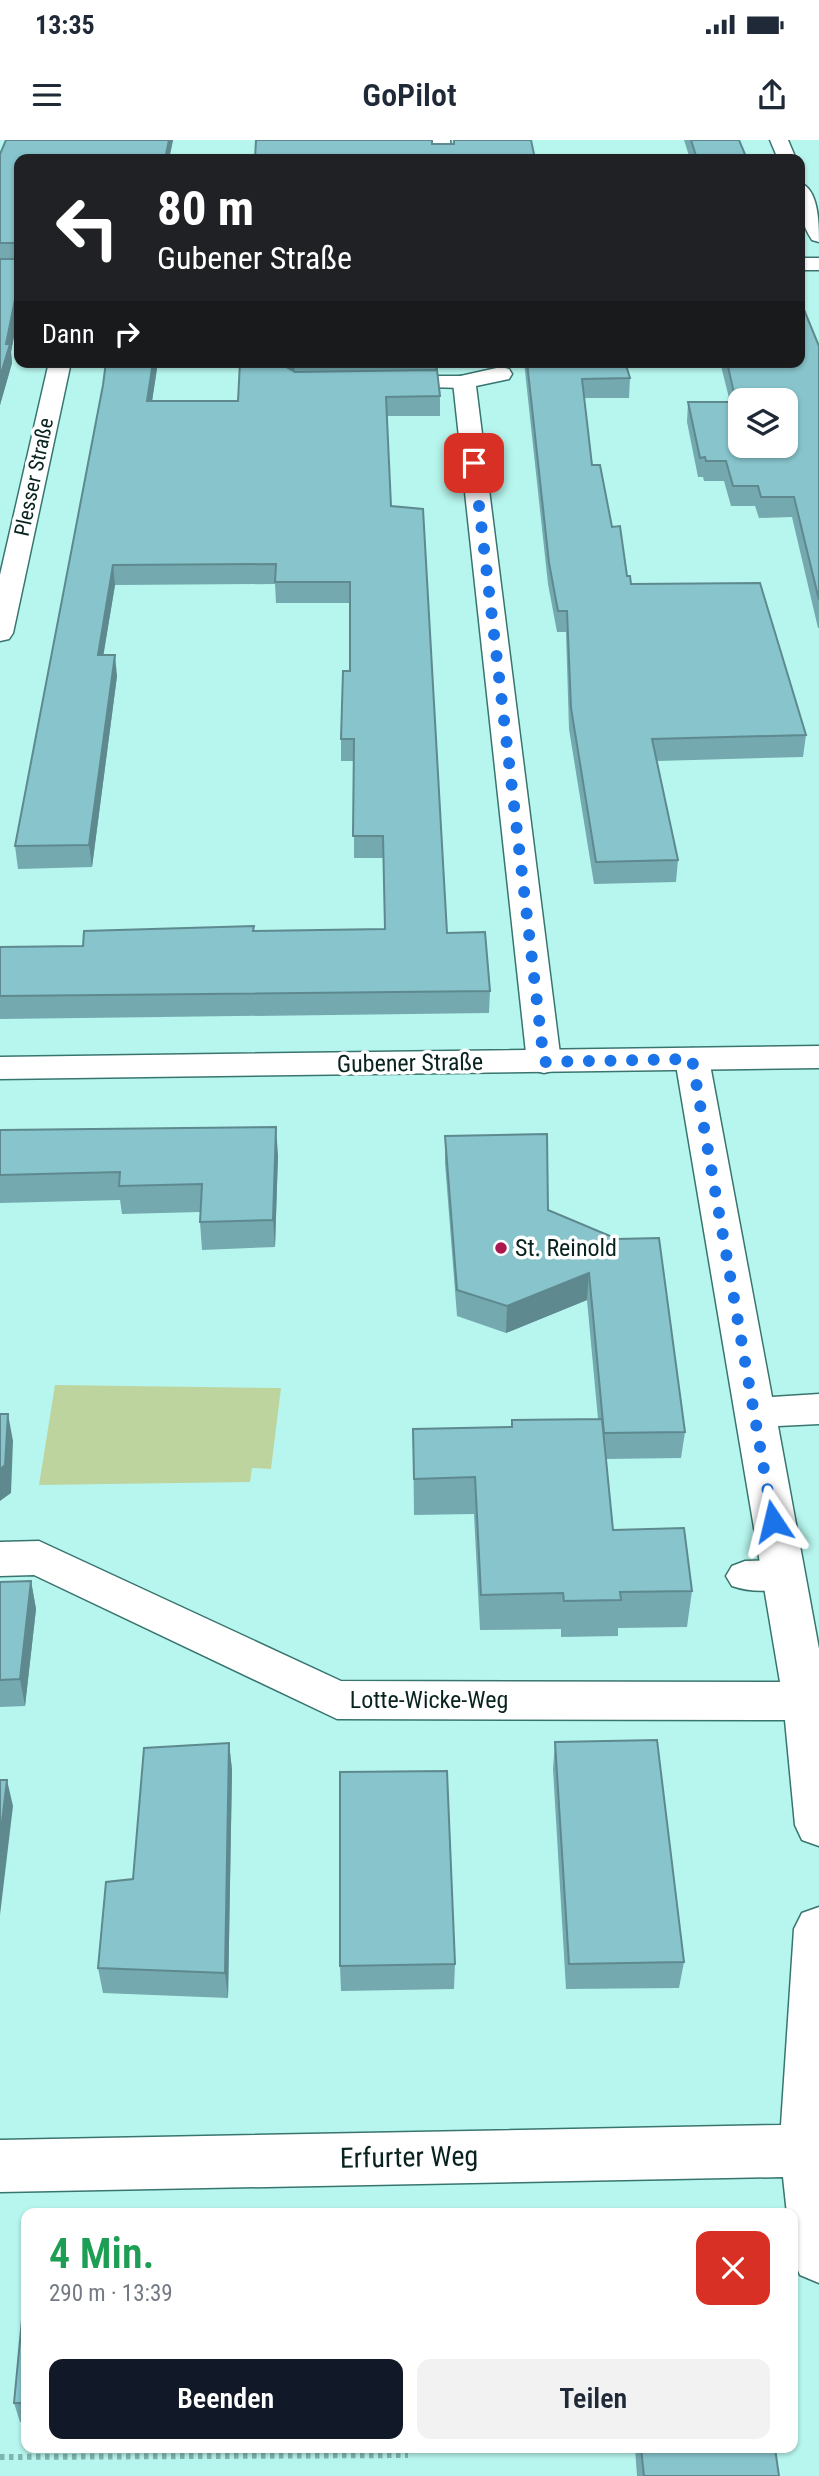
<!DOCTYPE html>
<html lang="de">
<meta charset="utf-8">
<style>
body{margin:0;font-family:"Roboto Condensed",sans-serif;background:#f2f2f3;color:#1f2937;height:100vh;display:flex;flex-direction:column;font-size:26px;white-space:nowrap}
*{box-sizing:border-box;margin:0}
p{font-size:23px;color:#747a83}
.icon{flex:none;width:38px;height:38px;fill:none;stroke:currentColor;stroke-width:2;stroke-linecap:round;stroke-linejoin:round}
.map{position:relative;flex:1;overflow:hidden}
.sheet{position:absolute;left:21px;top:2068px;width:777px;height:245px;display:flex;flex-direction:column;background:#fff;border-radius:14px;box-shadow:0 2px 5px #0004}
.sheet>*{flex:none}
.banner{position:absolute;left:14px;top:14px;width:791px;height:214px;border-radius:14px;box-shadow:0 2px 5px #0004;background:#202124;color:#fff;overflow:hidden}
.controls{position:absolute;left:728px;top:248px;display:grid;gap:14px}
.controls a{display:grid;place-items:center;width:70px;height:70px;border-radius:14px;background:#fff;box-shadow:0 2px 5px #0004;font-size:35px}
.pin{position:absolute;display:grid;place-items:center;width:60px;height:60px;color:#fff;margin:-30px;border-radius:14px;box-shadow:0 4px 10px #0006}
.me{position:absolute;width:77px;margin:-38px;rotate:350deg;stroke-linejoin:round;filter:drop-shadow(0 0 5px #0008)}
.turn{display:flex;align-items:center;gap:24px;height:147px;padding:0 28px;font-size:32px}
.turn .icon{width:91px;height:91px;stroke-width:2.5}
.turn b{display:block;font-size:49px;line-height:60px}
.then{display:flex;align-items:center;height:66px;padding:0 28px;background:#0003;gap:14px;font-size:26px}
.round{display:grid;place-items:center;flex:none;width:74px;height:74px;border-radius:14px;background:#f2f2f3}
.head{display:flex;align-items:center;justify-content:space-between;height:119px;padding:0 28px}
h1{font-size:42px;font-weight:600;line-height:52px;color:#1e9e55}
.cta{display:flex;gap:14px;margin-top:auto;padding:14px 28px}
.cta a{flex:1;height:80px;border-radius:14px;background:#111827;color:#fff;font-size:28px;font-weight:600;line-height:80px;text-align:center}
.cta a+a{background:#f2f2f3;color:#1f2937}
.status{display:flex;justify-content:space-between;align-items:center;height:49px;padding:0 35px;background:#fff;direction:ltr}
.status svg{height:19px;fill:currentColor}
header{display:flex;justify-content:space-between;align-items:center;height:91px;padding:0 28px;background:#fff;font-size:32px;font-weight:600}
.map>svg:first-child{display:block}
</style>
<div class="status"><b>13:35</b><svg viewBox="0 0 49 12"><path d="M0 12V9h3v3zM5 12V6h3v6zM10 12V3h3v9zM15 12V0h3v12zM26 1h20v11H26zM47 4h2v5h-2z"/></svg></div>
<header><svg class="icon" aria-label="menu" viewBox="0 0 24 24"><path d="M4 6h16M4 12h16M4 18h16"/></svg>GoPilot<svg class="icon" aria-label="share" viewBox="0 0 24 24"><path d="M12 15V3M7 8l5-5 5 5M5 13v7h14v-7"/></svg></header>
<div class="map">
<svg width="819" height="2336" viewBox="0 0 819 2336">
<rect width="100%" height="100%" fill="#b7f6ee"/>
<path fill="#bed49f" d="M 55,1245 L 281,1248 L 271,1329 L 252,1328 L 250,1342 L 39,1345 Z"/>
<g fill="none" stroke-linecap="round" stroke-linejoin="round">
<defs>
<path id="lane" d="M 393,236 L 464,236 L 474,242 L 464,248 L 386,246 L 383,242 Z
M 782,1420 L 795,1425 L 801,1435 L 795,1445 C 775,1452 752,1453 732,1446 L 726,1436 L 732,1426 L 745,1421 Z"/>
<path id="street" d="M 432,0 L 450,0 L 452,19 L 434,19 Z
M 770,0 L 788,0 L 796,19 L 778,19 Z
M 800,43 C 819,49 819,85 819,102 L 812,100 C 800,82 799,64 800,43 Z
M 800,118 L 819,118 L 819,130 L 800,130 Z
M 49,222 L 71,222 L 13,493 L 9,499 L 0,501 L 0,435 Z
M 501,227 L 509,229 L 512,234 L 509,239 L 476,246 L 561,922 L 556,930 L 544,933 L 532,930 L 527,922 L 453,242 L 456,237 Z
M 692,908 L 704,911 L 709,919 L 772,1257 L 819,1254 L 819,1284 L 778,1286 L 819,1509 L 819,1706 L 802,1700 L 795,1685 L 785,1580 L 337,1579 L 34,1435 L 0,1436 L 0,1402 L 39,1401 L 341,1541 L 780,1542 L 675,919 L 680,911 Z
M 819,1767 L 819,2143 L 800,2135 L 793,2119 L 793,2074 L 787,2074 L 783,2037 L 0,2052 L 0,2000 L 781,1985 L 794,1789 L 802,1773 Z"/>
<path id="secondary" d="M 819,906 L 819,928 L 0,939 L 0,917 Z"/>
</defs>
<use href="#lane" stroke="#39756f" stroke-width="3"/>
<use href="#street" stroke="#39756f" stroke-width="3"/>
<use href="#secondary" stroke="#39756f" stroke-width="3"/>
<path stroke="#81b5af" stroke-width="6" stroke-dasharray="4.5 4.5" stroke-linecap="butt" d="M 0,2317 L 408,2315"/>
<use href="#lane" fill="#fff" fill-rule="evenodd"/>
<use href="#street" fill="#fff" fill-rule="evenodd"/>
<use href="#secondary" fill="#fff" fill-rule="evenodd"/>
</g>
<path fill="#74a9af" d="M 6,0 L 173,0 L 169,19 L 19,19 L 19,170 L 11,212 L 12,223 L 0,265 L 0,14 Z
M 684,0 L 739,0 L 747,19 L 690,19 Z
M 819,206 L 819,488 L 818,488 L 792,377 L 759,378 L 755,366 L 731,366 L 724,341 L 704,341 L 703,337 L 698,337 L 687,282 L 688,262 L 730,262 L 720,222 L 800,222 Z
M 101,222 L 158,222 L 152,261 L 238,261 L 240,222 L 438,222 L 437,233 L 440,256 L 440,276 L 387,276 L 391,366 L 447,793 L 490,851 L 489,873 L 0,879 L 0,807 L 83,806 L 254,791 L 385,789 L 383,718 L 354,718 L 354,621 L 341,621 L 341,599 L 350,531 L 350,463 L 276,463 L 275,444 L 115,445 L 103,515 L 117,536 L 92,727 L 18,729 L 15,706 L 103,245 L 105,228 L 102,228 Z
M 524,222 L 625,222 L 630,238 L 629,258 L 584,258 L 592,325 L 627,436 L 631,444 L 806,595 L 803,617 L 657,621 L 678,720 L 676,742 L 594,744 L 569,589 L 566,492 L 557,492 L 548,444 Z
M 0,990 L 278,1015 L 275,1107 L 202,1110 L 200,1082 L 200,1072 L 122,1074 L 120,1060 L 0,1063 Z
M 445,996 L 548,1070 L 685,1292 L 681,1318 L 606,1319 L 613,1390 L 692,1451 L 687,1487 L 618,1488 L 618,1496 L 561,1497 L 561,1489 L 480,1490 L 474,1374 L 414,1375 L 413,1289 L 511,1287 L 512,1280 L 598,1279 L 587,1160 L 506,1193 L 457,1176 L 445,1023 Z
M 31,1441 L 36,1469 L 25,1566 L 0,1567 L 0,1442 Z
M 555,1602 L 684,1822 L 679,1848 L 566,1849 L 553,1629 Z
M 229,1603 L 232,1630 L 228,1858 L 103,1853 L 98,1828 L 133,1739 Z
M 455,1824 L 454,1849 L 341,1851 L 340,1826 Z
M 26,2138 L 26,2282 L 20,2282 L 14,2263 Z
M 635,2308 L 775,2308 L 779,2336 L 637,2336 Z"/>
<path fill="#5e898f" d="M 169,0 L 173,0 L 169,19 L 165,19 Z
M 19,140 L 19,170 L 11,212 L 12,223 L 0,265 L 0,237 Z
M 153,222 L 158,222 L 149,281 L 147,261 Z
M 286,222 L 294,222 L 295,235 L 283,225 Z
M 435,222 L 438,222 L 438,233 L 435,234 Z
M 113,425 L 115,445 L 100,536 L 98,515 Z
M 115,515 L 117,536 L 92,727 L 89,705 Z
M 276,987 L 278,1015 L 275,1107 L 273,1080 Z
M 589,1133 L 587,1160 L 506,1193 L 507,1166 Z
M 8,1274 L 13,1301 L 11,1353 L 0,1361 L 0,1330 Z
M 31,1441 L 36,1469 L 25,1566 L 20,1539 Z
M 229,1603 L 232,1630 L 228,1858 L 225,1833 Z
M 7,1640 L 13,1666 L 0,1775 L 0,1699 Z"/>
<path fill="#87c4cc" stroke="#5e898f" stroke-width="2" fill-rule="evenodd" d="M 6,0 L 169,0 L 165,19 L 19,19 L 19,140 L 6,204 L 10,204 L 0,237 L 0,119 L 19,119 L 19,103 L 0,103 L 0,14 Z
M 256,0 L 432,0 L 432,4 L 454,4 L 454,0 L 531,0 L 535,19 L 255,19 Z
M 691,0 L 739,0 L 747,19 L 697,19 Z
M 800,160 L 819,206 L 819,460 L 794,357 L 761,357 L 758,346 L 733,346 L 726,321 L 706,321 L 705,317 L 700,318 L 688,262 L 736,262 L 727,222 L 800,222 ZM 740,261 L 786,261 L 786,306 L 740,306 Z
M 106,222 L 153,222 L 147,261 L 238,261 L 240,222 L 286,222 L 283,225 L 295,232 L 437,230 L 440,256 L 386,257 L 391,366 L 423,369 L 447,793 L 485,792 L 490,851 L 0,856 L 0,807 L 83,806 L 84,791 L 254,786 L 253,791 L 385,789 L 383,696 L 353,696 L 354,599 L 341,599 L 343,531 L 350,531 L 350,442 L 275,442 L 276,424 L 113,425 L 98,515 L 115,515 L 89,705 L 15,706 L 103,245 Z
M 527,222 L 625,222 L 630,238 L 582,239 L 592,325 L 600,325 L 612,387 L 620,386 L 627,436 L 630,436 L 631,444 L 760,443 L 806,595 L 652,599 L 678,720 L 596,722 L 571,568 L 567,471 L 558,471 L 549,423 Z
M 276,987 L 273,1080 L 200,1082 L 202,1044 L 119,1046 L 120,1032 L 0,1035 L 0,990 Z
M 547,994 L 548,1070 L 617,1099 L 659,1098 L 685,1292 L 604,1293 L 589,1133 L 507,1166 L 457,1150 L 445,996 Z
M 0,1274 L 8,1274 L 5,1325 L 0,1330 Z
M 602,1279 L 613,1390 L 684,1388 L 692,1451 L 620,1452 L 621,1460 L 564,1461 L 563,1453 L 481,1455 L 475,1337 L 414,1339 L 413,1289 L 512,1287 L 512,1280 Z
M 31,1441 L 20,1539 L 0,1540 L 0,1442 Z
M 657,1600 L 684,1822 L 569,1824 L 555,1602 Z
M 229,1603 L 225,1833 L 98,1828 L 106,1742 L 133,1739 L 144,1608 Z
M 447,1631 L 455,1824 L 340,1826 L 340,1632 Z
M 0,1640 L 7,1640 L 0,1699 Z
M 26,2138 L 26,2263 L 14,2263 Z
M 641,2308 L 775,2308 L 779,2336 L 644,2336 Z"/>
<g fill="none" stroke-linecap="round" stroke-linejoin="round">
<path stroke="#1a73e8" stroke-width="12" stroke-dasharray="0 21.6" d="M 474,323 L 544,922 L 692,919 L 773,1381"/>
</g>
<circle fill="#aa184e" stroke="#fff" stroke-width="2.5" cx="501" cy="1108" r="7"/>
<g text-anchor="middle" dominant-baseline="central" stroke-width="7" stroke-linejoin="round" paint-order="stroke">
<g font-size="21" fill="#08221f" stroke="#fff">
<text transform="translate(34 337) rotate(-78)">Plesser Straße</text>
</g>
<g font-size="24" fill="#08221f" stroke="#fff">
<text transform="translate(410 923) rotate(-1)">Gubener Straße</text>
<text x="429" y="1560">Lotte-Wicke-Weg</text>
</g>
<g font-size="24" fill="#08221f" stroke="#fff" text-anchor="start">
<text x="515" y="1108">St. Reinold</text>
</g>
<g font-size="28" fill="#08221f" stroke="#fff">
<text transform="translate(409 2017) rotate(-1)">Erfurter Weg</text>
</g>
</g>
</svg>
<div class="controls">
<a><svg class="icon" aria-label="layers" viewBox="0 0 24 24"><path d="M12 4l9 5-9 5-9-5zM3 14l9 5 9-5"/></svg></a>
</div>
<div class="pin" style="left:474px;top:323px;background:#d93025"><svg class="icon" aria-label="arrive" viewBox="0 0 24 24"><path d="M6 21V4h12l-3 4 3 4H6"/></svg></div>
<svg class="me" style="left:773px;top:1381px" viewBox="-20 -20 40 40"><path d="M0-17L14 15 0 8-14 15z" fill="#1a73e8" stroke="#fff" stroke-width="4"/></svg>
<div class="banner">
<div class="turn"><svg class="icon" aria-label="left" viewBox="0 0 24 24"><path d="M17 20v-9H6M10 6l-5 5 5 5"/></svg><div><b>80 m</b>Gubener Straße</div></div>
<div class="then">Dann<svg class="icon" aria-label="right" viewBox="0 0 24 24"><path d="M7 20v-9h11M14 6l5 5-5 5"/></svg></div>
</div>
<section class="sheet">
<div class="head"><div><h1>4 Min.</h1><p>290 m · 13:39</p></div><a class="round" style="background:#d93025;color:#fff"><svg class="icon" aria-label="close" viewBox="0 0 24 24"><path d="M6 6l12 12M18 6L6 18"/></svg></a></div>
<div class="cta"><a>Beenden</a><a>Teilen</a></div>
</section>
</div>
